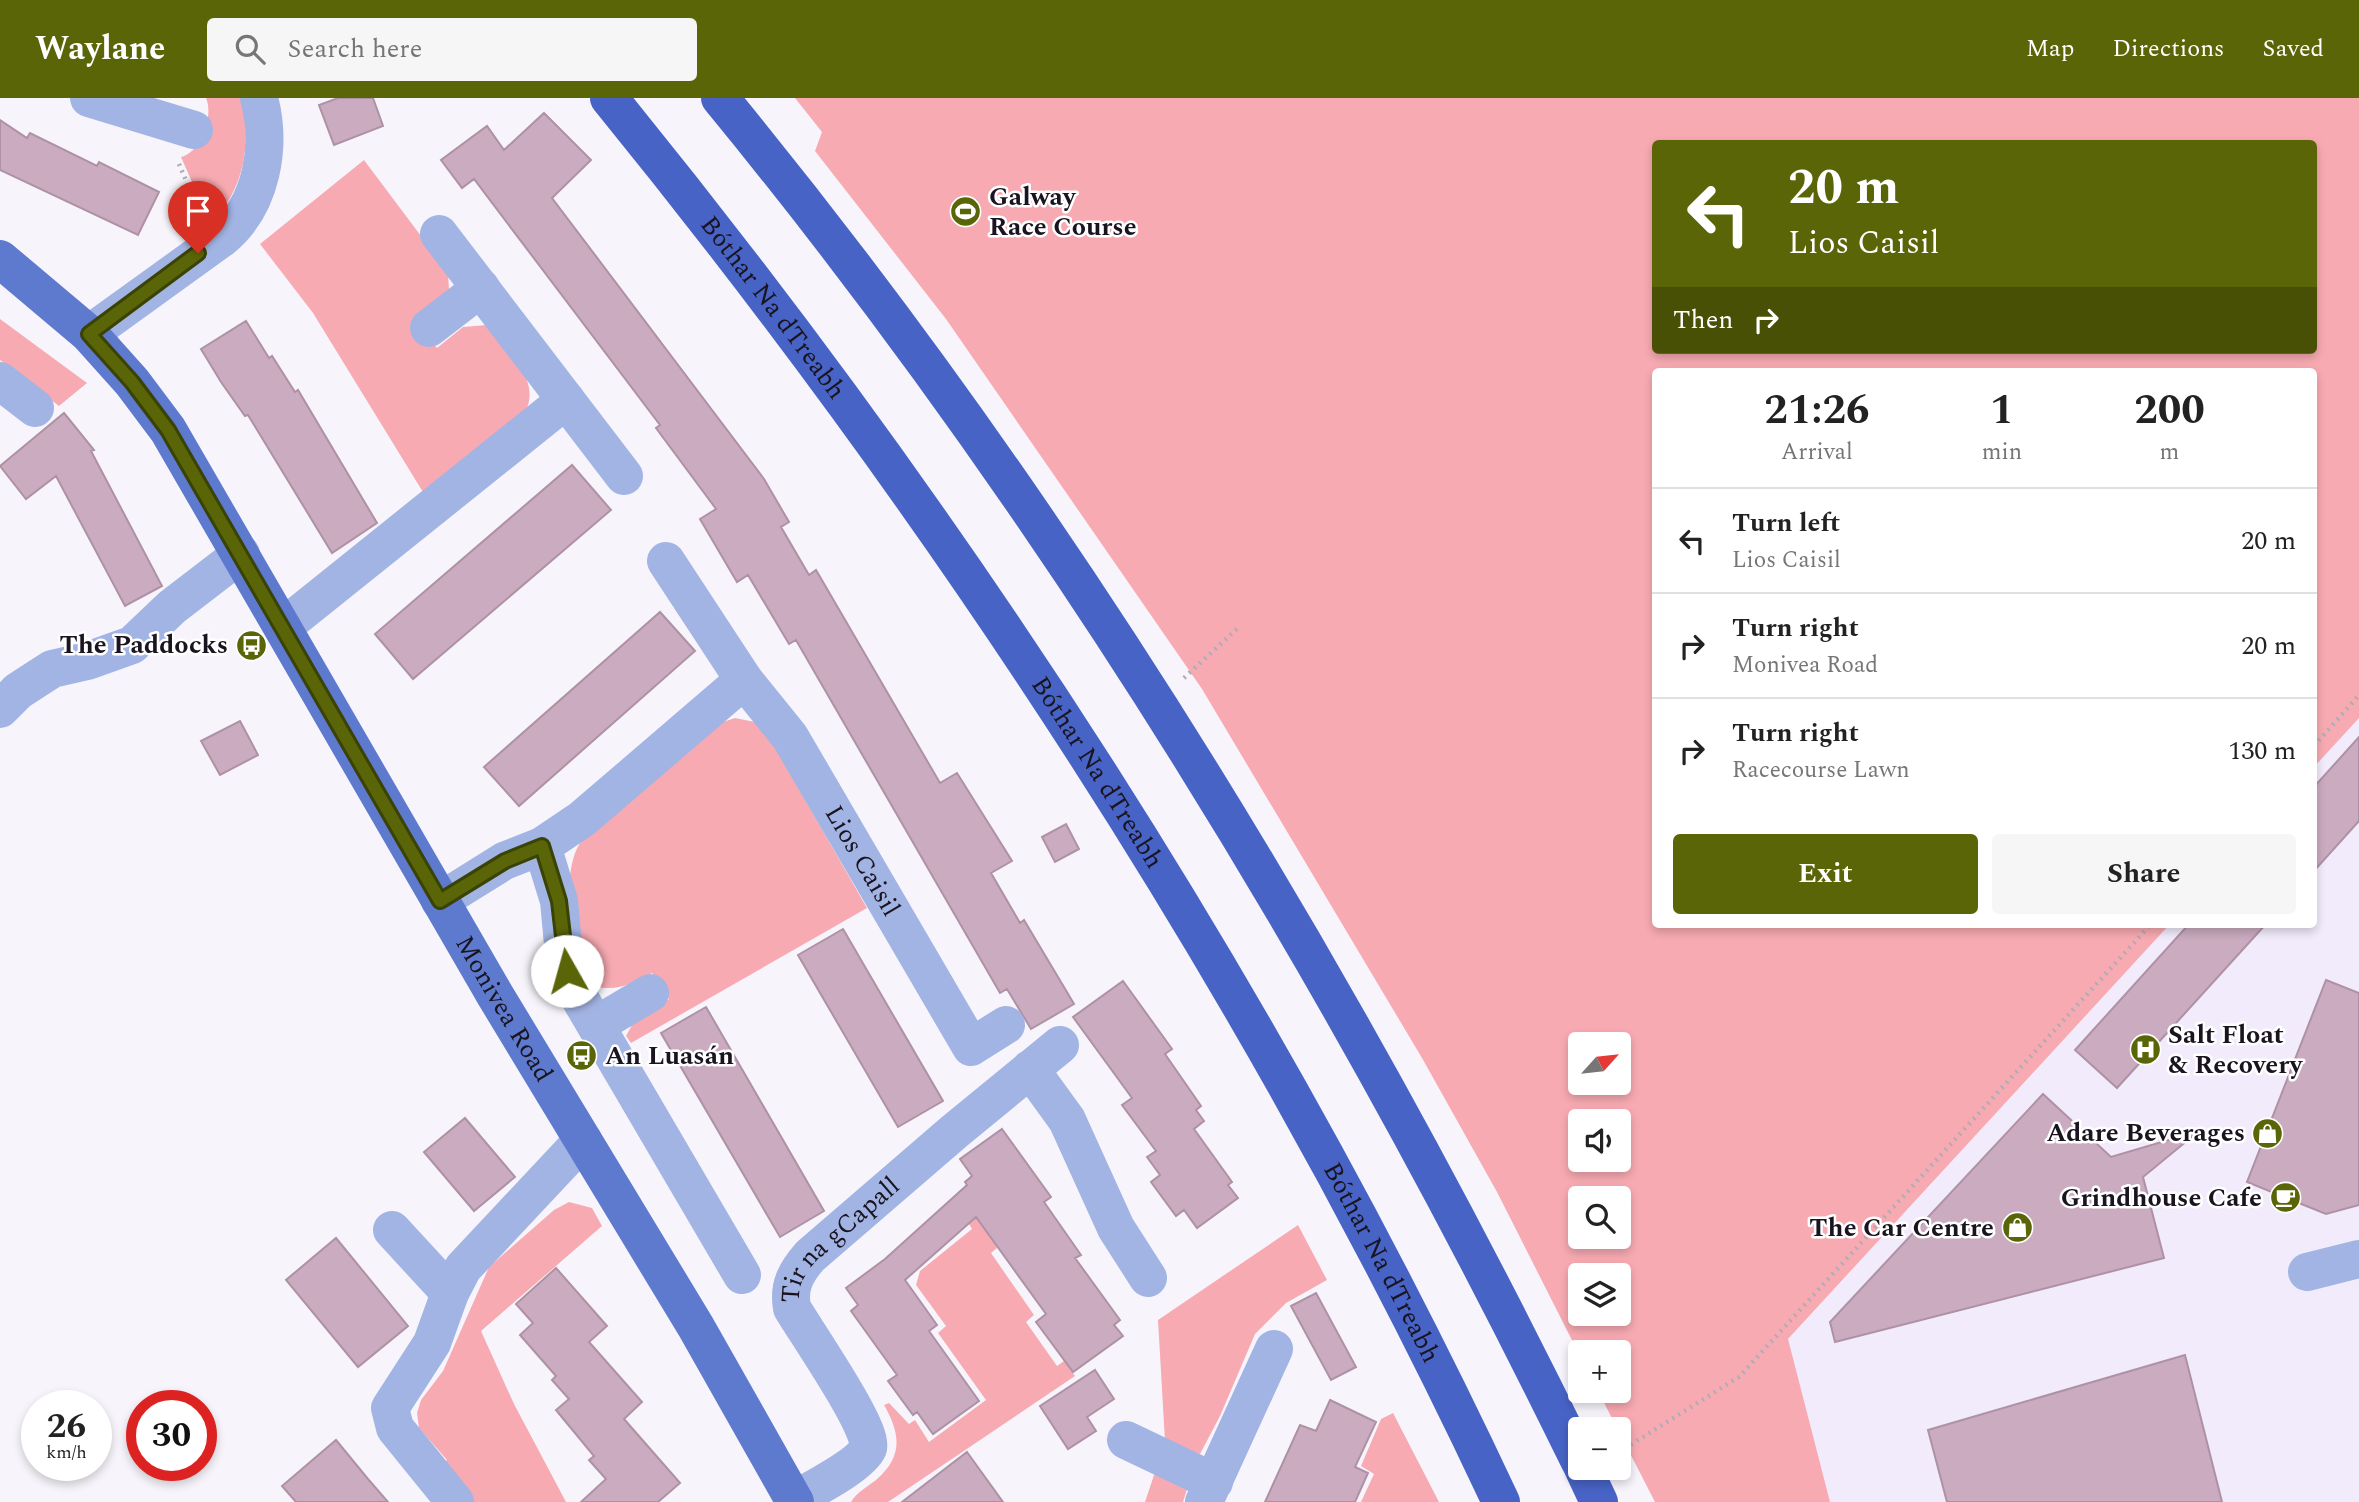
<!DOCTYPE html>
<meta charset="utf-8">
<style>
body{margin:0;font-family:Spectral,serif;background:#f6f6f6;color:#222;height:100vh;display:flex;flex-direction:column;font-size:26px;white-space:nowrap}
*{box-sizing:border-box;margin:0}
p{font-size:23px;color:#767676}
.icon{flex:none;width:38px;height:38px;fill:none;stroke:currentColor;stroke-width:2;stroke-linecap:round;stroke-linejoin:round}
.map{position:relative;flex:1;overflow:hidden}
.sheet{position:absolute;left:1652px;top:270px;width:665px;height:560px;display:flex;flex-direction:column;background:#fff;border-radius:7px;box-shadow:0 4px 10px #0003}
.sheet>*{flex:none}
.banner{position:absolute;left:1652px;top:42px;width:665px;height:214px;border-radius:7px;box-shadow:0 4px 10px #0003;background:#5a6507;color:#fff;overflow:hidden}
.needle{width:46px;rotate:63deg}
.buttons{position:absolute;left:1568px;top:934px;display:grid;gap:14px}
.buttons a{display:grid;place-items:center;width:63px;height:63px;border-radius:7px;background:#fff;box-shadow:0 4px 10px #0003;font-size:35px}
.speed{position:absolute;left:21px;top:1292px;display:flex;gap:14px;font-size:35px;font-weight:700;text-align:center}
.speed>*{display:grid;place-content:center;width:91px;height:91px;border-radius:50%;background:#fff;box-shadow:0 4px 10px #0003;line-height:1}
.speed small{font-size:18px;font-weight:400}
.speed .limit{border:10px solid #d22;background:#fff;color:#111}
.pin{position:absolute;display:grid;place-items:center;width:60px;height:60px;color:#fff;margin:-72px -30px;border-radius:50% 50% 50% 0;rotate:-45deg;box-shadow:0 0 7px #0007}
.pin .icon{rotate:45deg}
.me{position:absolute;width:77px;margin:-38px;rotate:353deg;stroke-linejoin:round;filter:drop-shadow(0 0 5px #0008)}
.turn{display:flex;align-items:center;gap:24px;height:147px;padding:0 21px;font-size:32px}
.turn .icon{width:91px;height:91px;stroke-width:2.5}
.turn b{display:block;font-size:49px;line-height:60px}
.then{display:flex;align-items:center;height:66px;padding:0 21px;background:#0003;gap:14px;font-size:26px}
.eta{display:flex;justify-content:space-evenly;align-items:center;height:119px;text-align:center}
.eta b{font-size:42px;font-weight:700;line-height:49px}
.button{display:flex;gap:14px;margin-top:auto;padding:14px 21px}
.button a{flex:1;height:80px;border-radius:7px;background:#5a6507;color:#fff;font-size:28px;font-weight:700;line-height:80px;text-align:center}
.button a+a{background:#f6f6f6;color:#222}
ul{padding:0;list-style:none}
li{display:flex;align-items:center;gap:21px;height:105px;padding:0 21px;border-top:2px solid #e0e0e0}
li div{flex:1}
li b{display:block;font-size:26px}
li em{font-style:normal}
header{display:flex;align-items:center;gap:42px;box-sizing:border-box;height:98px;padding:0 35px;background:#5a6507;color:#fff}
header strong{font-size:33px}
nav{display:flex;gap:38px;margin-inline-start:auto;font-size:24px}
.search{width:490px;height:63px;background:#f6f6f6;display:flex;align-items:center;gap:18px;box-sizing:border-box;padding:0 24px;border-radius:7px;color:#767676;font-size:26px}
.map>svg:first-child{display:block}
</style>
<header>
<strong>Waylane</strong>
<div class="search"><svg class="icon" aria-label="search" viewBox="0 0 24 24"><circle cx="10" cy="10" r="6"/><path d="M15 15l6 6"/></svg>Search here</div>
<nav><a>Map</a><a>Directions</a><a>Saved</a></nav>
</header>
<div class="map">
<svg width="2359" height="1404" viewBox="0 0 2359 1404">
<rect width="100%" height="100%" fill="#f7f5fb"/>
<path fill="#f1ebfb" d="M 2359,620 L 2359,1404 L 1655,1404 L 1734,1300 L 2170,826 L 2314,826 L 2314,669 Z"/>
<path fill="#f8aab2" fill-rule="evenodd" d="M 206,0 L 242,0 C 251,45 245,93 210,125 L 181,59 C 201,54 214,18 206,0 Z
M 795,0 L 2359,0 L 2359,620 L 2314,669 L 2314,273 L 1656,273 L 1656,826 L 2170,826 L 1788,1241 L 1830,1404 L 1655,1404 L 1598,1293 L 1619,1293 L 1619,1255 L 1580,1255 L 1580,1258 L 1497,1094 L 1422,960 L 1202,591 L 946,221 L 815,53 L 822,34 ZM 1656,46 L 2314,46 L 2314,252 L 1656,252 ZM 1580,947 L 1619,947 L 1619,985 L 1580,985 ZM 1580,1024 L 1619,1024 L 1619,1062 L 1580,1062 ZM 1580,1101 L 1619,1101 L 1619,1139 L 1580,1139 ZM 1580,1178 L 1619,1178 L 1619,1216 L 1580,1216 Z
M 364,62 L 448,174 L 449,192 L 415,223 L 437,250 L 463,229 L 487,227 C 506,252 544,283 524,316 L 426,399 L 313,215 L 260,146 Z
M 0,221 L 87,285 L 59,308 L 0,262 Z
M 735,620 L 755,624 L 764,630 L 867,810 L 631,945 L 626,938 L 632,927 L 669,901 L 652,875 C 629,886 615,896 589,886 C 575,849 558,781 580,745 L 723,624 Z
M 569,1104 L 592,1110 L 602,1128 L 481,1233 L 514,1306 L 566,1404 L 471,1404 L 440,1368 L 447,1362 L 419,1330 L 417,1315 L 421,1302 L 443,1273 L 489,1169 L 554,1112 Z
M 978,1117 L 997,1150 L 991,1155 L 1034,1217 L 1026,1224 L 1057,1268 L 1064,1263 L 1075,1278 L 888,1404 L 851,1404 C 857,1394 867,1389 876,1382 C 904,1358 900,1335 884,1307 L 889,1305 L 909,1326 L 915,1322 L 929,1344 L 986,1302 L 938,1235 L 946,1228 L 916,1187 L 920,1173 L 972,1131 L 968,1124 Z
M 1298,1127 L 1327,1182 L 1286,1205 L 1255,1236 L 1220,1318 L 1200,1356 L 1165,1343 L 1158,1222 Z
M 1393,1315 L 1439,1404 L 1361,1404 L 1374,1376 L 1361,1368 L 1381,1321 Z
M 1156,1371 L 1187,1391 L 1183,1404 L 1145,1404 Z"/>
<path fill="#caabc0" stroke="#af91a5" stroke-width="2" d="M 338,0 L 373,0 L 383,28 L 334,47 L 319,7 Z
M 544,15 L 591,62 L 552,100 L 764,381 L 789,424 L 781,429 L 809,477 L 816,472 L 940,685 L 957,675 L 1012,763 L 991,775 L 1020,825 L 1024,822 L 1074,906 L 1031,931 L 1007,891 L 1000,895 L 796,542 L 789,546 L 748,477 L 737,484 L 700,421 L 716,411 L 656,330 L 660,327 L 474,81 L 462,90 L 441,62 L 487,28 L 504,52 Z
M 0,22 L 27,40 L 30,35 L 97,68 L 99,64 L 159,94 L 138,137 L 0,72 Z
M 246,223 L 269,260 L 272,258 L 295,294 L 298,292 L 377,425 L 332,455 L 248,317 L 245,318 L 221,284 L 201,251 Z
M 64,315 L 94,352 L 91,353 L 162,488 L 125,508 L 56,378 L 26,401 L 0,368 Z
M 572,367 L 611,412 L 413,581 L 375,536 Z
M 660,514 L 695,553 L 519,708 L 484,669 Z
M 240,623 L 258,657 L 220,677 L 201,643 Z
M 2359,639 L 2359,723 L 2314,773 L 2314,689 Z
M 1066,726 L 1079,751 L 1055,764 L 1042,739 Z
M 2189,826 L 2266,826 L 2117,990 L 2075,952 Z
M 843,831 L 943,1003 L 898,1029 L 798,857 Z
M 2326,882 L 2359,895 L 2359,1107 L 2326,1116 L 2247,1084 Z
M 1123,883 L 1172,951 L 1165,956 L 1201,1008 L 1196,1012 L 1204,1023 L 1194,1031 L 1232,1084 L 1228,1087 L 1238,1100 L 1197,1130 L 1184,1112 L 1176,1118 L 1151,1084 L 1160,1077 L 1147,1059 L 1156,1053 L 1122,1007 L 1132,1000 L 1073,919 Z
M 706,909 L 824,1113 L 780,1139 L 661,935 Z
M 2043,996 L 2111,1059 L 2199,1033 L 2143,1079 L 2164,1160 L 1835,1244 L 1830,1224 Z
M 465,1020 L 515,1079 L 474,1113 L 424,1054 Z
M 1002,1031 L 1051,1099 L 1044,1104 L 1081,1157 L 1075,1160 L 1120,1222 L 1114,1227 L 1123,1238 L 1073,1274 L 1036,1224 L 1046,1216 L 976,1119 L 905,1182 L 937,1227 L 929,1233 L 979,1303 L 933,1336 L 917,1314 L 913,1317 L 888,1283 L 897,1277 L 851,1213 L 858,1207 L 846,1190 L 885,1161 L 967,1087 L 965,1084 L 972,1078 L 960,1061 Z
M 336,1140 L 408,1228 L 358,1269 L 286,1182 Z
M 556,1170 L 607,1228 L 589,1244 L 642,1304 L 624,1321 L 680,1385 L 658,1404 L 581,1404 L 606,1381 L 589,1362 L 594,1358 L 556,1312 L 569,1301 L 552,1282 L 556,1278 L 520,1237 L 533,1225 L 516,1206 Z
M 1316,1195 L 1356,1269 L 1331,1282 L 1291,1208 Z
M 2185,1257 L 2222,1404 L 1947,1404 L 1928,1332 Z
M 1095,1272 L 1114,1301 L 1087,1319 L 1096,1333 L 1068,1351 L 1040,1308 Z
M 1330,1302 L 1376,1324 L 1355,1369 L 1368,1375 L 1355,1404 L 1265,1404 L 1300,1327 L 1316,1333 Z
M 336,1342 L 368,1381 L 388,1404 L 296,1404 L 282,1388 Z
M 967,1354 L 1003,1404 L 902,1404 Z"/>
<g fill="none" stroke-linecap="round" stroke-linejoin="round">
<path stroke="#afacb4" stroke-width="4.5" stroke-dasharray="2 5" stroke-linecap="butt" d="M 179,66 L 199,113
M 1184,580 L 1240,528
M 2314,648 L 2359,597
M 1619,1354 L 1739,1279 L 2151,826"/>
<g stroke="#a2b4e3" stroke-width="38">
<path d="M 89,0 L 194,32"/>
<path d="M 439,136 L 624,378"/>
<path d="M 429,230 L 481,190"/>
<path d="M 89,236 L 222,140 C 262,107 272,48 259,0"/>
<path d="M 0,283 L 35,310"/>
<path id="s1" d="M 666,463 L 744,582 L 790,639 L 971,949 L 1006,927"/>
<path d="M 283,529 L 566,302"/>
<path d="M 0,611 L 18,593 L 52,571 L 87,563 L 132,547 L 172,509 L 241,456"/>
<path d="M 542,748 L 559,803 L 564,857 L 572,887 L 742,1177"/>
<path d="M 440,803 L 504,763 L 542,748 L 582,721 L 744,582"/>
<path d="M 596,927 L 650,895"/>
<path d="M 1030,971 L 1067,1022 L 1116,1130 L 1148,1180"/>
<path d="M 392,1132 L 450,1195"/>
<path d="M 2307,1174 L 2359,1161"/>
<path d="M 1126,1342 L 1214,1384"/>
<path id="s2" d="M 794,1402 C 811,1392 861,1367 868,1350 C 875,1333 804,1231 792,1210 C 788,1188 796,1174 810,1158 L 955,1033 L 1060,947"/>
<path d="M 455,1404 L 395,1330 L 390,1310 L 432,1245 L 450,1195 L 463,1170 L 583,1042"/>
<path d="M 1204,1404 L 1274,1251"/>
</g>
<path stroke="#5e7ace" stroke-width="38" id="s3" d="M 0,161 L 89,236 L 132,284 L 168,332 L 495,897 L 696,1229 L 795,1404"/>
<g stroke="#4763c5" stroke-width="38">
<path id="s4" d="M 609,0 C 960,431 1265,900 1501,1404"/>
<path d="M 720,0 C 1063,417 1343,879 1580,1364"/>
<path d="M 1583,1370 L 1599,1404"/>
</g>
</g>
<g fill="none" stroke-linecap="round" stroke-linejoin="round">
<defs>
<path id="route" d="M 198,155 L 89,236 L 132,284 L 168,332 L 440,803 L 505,763 L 542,748 L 559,803 L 567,873"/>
</defs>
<use href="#route" stroke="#3a4205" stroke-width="18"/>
<use href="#route" stroke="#5a6507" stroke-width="12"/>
</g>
<defs>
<symbol id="stadium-disc" viewBox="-11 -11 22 22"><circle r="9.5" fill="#5a6507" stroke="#fff"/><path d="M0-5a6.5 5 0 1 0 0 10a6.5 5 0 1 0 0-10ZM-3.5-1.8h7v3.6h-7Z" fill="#fff"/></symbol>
<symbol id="bus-disc" viewBox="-11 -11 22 22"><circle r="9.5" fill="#5a6507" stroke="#fff"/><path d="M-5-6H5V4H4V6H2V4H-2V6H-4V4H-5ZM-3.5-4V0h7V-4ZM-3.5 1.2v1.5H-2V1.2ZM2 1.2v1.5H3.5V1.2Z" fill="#fff"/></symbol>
<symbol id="hospital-disc" viewBox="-11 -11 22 22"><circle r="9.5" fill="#5a6507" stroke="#fff"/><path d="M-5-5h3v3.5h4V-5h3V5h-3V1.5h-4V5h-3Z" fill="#fff"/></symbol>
<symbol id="shop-disc" viewBox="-11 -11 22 22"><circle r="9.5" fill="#5a6507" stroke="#fff"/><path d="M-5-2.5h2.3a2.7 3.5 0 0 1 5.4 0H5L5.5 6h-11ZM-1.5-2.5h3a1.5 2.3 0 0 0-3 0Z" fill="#fff"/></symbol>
<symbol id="cafe-disc" viewBox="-11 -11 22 22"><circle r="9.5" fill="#5a6507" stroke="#fff"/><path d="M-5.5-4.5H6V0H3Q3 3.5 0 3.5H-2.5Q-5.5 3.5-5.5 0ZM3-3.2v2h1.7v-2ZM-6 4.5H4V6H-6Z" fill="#fff"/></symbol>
</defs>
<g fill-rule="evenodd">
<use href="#stadium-disc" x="948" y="96" width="35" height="35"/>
<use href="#bus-disc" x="234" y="530" width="35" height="35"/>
<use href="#hospital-disc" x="2128" y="934" width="35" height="35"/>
<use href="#bus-disc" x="564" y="940" width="35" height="35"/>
<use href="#shop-disc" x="2250" y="1018" width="35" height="35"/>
<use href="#cafe-disc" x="2268" y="1082" width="35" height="35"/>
<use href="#shop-disc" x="2000" y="1112" width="35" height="35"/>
</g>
<g text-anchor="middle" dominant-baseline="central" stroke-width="5" stroke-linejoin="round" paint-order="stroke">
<g font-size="26" font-weight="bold" fill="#19141f" stroke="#fff" text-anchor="end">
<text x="989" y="99" text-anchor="start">Galway<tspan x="989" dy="30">Race Course</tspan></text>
<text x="228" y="547">The Paddocks</text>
<text x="2168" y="937" text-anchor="start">Salt Float<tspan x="2168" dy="30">&amp; Recovery</tspan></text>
<text x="605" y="958" text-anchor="start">An Luasán</text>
<text x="2245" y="1035">Adare Beverages</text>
<text x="2262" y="1100">Grindhouse Cafe</text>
<text x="1994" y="1130">The Car Centre</text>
</g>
<g font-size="26" fill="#19141f" stroke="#fff">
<text stroke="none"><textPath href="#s4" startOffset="266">Bóthar Na dTreabh</textPath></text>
<text stroke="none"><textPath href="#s4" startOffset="833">Bóthar Na dTreabh</textPath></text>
<text stroke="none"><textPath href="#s1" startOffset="359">Lios Caisil</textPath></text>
<text stroke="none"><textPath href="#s3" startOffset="910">Monivea Road</textPath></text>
<text stroke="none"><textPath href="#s2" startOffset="340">Tir na gCapall</textPath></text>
<text stroke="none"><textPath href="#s4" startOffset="1400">Bóthar Na dTreabh</textPath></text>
</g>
</g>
</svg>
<div class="buttons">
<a><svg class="needle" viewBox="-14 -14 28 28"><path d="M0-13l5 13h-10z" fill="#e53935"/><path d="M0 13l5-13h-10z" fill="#767676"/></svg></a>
<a><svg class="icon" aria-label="sound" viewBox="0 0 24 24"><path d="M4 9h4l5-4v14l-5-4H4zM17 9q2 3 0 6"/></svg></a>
<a><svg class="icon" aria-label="search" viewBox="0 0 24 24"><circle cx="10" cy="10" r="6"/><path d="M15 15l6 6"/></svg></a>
<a><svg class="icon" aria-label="layers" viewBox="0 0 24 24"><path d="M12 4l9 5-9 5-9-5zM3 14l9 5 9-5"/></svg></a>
<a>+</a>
<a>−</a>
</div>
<div class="speed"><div>26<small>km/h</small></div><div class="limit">30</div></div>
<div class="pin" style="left:198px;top:155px;background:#d93025"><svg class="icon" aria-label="arrive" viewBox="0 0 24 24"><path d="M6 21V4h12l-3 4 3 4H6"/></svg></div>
<svg class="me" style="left:567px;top:873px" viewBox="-20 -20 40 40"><circle r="19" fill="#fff"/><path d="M0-13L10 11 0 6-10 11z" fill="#5a6507"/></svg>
<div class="banner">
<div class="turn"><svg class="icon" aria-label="left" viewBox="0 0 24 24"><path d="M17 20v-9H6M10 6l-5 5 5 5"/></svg><div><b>20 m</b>Lios Caisil</div></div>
<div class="then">Then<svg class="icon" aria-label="right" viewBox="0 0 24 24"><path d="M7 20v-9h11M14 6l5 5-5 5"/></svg></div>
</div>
<section class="sheet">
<div class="eta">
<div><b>21:26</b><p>Arrival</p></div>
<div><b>1</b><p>min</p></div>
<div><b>200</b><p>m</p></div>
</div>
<ul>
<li><svg class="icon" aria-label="left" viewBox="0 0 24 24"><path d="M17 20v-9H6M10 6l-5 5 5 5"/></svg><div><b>Turn left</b><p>Lios Caisil</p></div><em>20 m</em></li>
<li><svg class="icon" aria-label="right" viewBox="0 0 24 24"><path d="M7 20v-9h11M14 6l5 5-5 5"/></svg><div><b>Turn right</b><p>Monivea Road</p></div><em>20 m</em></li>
<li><svg class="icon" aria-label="right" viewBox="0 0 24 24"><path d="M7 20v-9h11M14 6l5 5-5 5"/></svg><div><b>Turn right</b><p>Racecourse Lawn</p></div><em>130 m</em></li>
</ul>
<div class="button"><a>Exit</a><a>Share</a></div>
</section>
</div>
